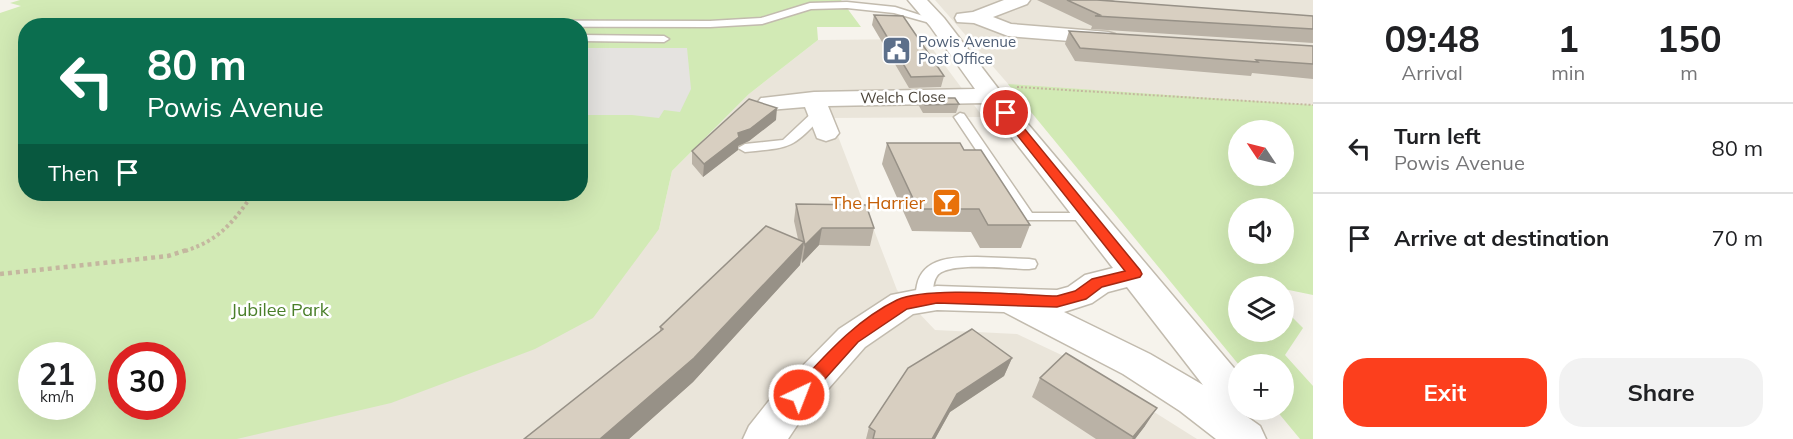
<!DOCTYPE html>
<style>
body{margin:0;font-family:Mulish,sans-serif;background:#f2f2f2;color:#202124;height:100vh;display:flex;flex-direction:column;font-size:22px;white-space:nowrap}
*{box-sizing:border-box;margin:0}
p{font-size:20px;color:#757577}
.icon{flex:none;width:33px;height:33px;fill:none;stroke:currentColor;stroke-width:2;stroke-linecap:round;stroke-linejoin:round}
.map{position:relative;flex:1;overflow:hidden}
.details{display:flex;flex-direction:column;background:#fff;width:480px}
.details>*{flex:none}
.hud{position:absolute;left:18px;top:18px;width:570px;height:183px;border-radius:24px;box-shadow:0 6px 24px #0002;background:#0b6e4f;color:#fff;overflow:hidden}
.needle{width:39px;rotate:305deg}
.controls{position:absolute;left:1228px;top:120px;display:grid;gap:12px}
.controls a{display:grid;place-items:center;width:66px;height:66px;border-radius:50%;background:#fff;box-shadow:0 6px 24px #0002;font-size:30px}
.speed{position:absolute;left:18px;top:342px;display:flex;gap:12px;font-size:30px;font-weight:700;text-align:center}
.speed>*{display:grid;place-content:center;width:78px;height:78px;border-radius:50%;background:#fff;box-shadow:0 6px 24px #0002;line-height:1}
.speed small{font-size:15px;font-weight:400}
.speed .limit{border:9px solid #d22;background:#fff;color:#111}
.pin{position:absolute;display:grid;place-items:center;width:51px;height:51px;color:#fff;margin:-26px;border:3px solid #fff;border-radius:50%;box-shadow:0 2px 6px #0007}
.me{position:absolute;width:66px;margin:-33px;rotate:43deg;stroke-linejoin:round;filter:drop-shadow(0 0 4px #0008)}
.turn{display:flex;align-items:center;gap:21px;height:126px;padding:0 30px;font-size:27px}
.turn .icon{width:78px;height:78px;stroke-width:2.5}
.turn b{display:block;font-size:42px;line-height:51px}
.then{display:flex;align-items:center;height:57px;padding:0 30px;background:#0003;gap:12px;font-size:22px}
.eta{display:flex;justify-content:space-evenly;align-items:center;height:102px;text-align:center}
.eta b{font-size:36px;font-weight:700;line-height:42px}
.action{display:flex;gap:12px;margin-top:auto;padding:12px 30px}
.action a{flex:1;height:69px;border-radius:24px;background:#fc3f1d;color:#fff;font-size:24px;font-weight:700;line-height:69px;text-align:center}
.action a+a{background:#f2f2f2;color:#202124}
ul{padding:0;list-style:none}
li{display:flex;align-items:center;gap:18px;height:90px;padding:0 30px;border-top:2px solid #e0e0e0}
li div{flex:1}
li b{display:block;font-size:22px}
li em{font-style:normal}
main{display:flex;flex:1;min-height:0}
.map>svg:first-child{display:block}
</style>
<main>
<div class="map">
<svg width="1313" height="439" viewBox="0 0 1313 439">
<rect width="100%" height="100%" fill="#f6f3ec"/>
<path fill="#eae5da" d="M 935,0 L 1313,0 L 1313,115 L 1016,93 Z
M 916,39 L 926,40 L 983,117 L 831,118 L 897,290 L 935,330 L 1017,334 L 1070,359 L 1197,439 L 236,439 L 659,229 L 672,171 L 749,94 L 818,40 Z"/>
<path fill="#d2eab5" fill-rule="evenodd" d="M 20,0 L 841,0 L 861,27 L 817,27 L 818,40 L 749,94 L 672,171 L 659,229 L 593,318 L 535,349 L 391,403 L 237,439 L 0,439 L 0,13 L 21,6 L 10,3 ZM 26,26 L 580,26 L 580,194 L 26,194 ZM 32,356 L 82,356 L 82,406 L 32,406 ZM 122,356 L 172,356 L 172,406 L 122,406 Z
M 1008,84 L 1313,105 L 1313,295 L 1284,289 L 1284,286 L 1261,284 L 1262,286 L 1239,286 L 1239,332 L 1284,332 L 1284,309 L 1303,328 L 1285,355 L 1313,386 L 1313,439 L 1300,439 L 1276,410 L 1284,410 L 1284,364 L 1239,365 ZM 1284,130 L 1284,176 L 1239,176 L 1239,130 ZM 1284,208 L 1284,254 L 1239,254 L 1239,208 Z"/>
<path fill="#e5e3e0" d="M 585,48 L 687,48 L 691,89 L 680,112 L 664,110 L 659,118 L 632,115 L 581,115 L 581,81 Z"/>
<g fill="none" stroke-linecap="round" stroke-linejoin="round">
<defs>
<path id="lane" d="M 847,2 L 895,7 L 942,22 L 937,25 L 894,13 L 847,8 L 811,9 L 762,24 L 710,27 L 383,26 L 380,23 L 385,20 L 710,21 L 761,18 L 810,3 Z
M 580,35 L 664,36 L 669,39 L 664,42 L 580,41 Z
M 819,109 L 823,110 L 823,116 C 790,150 792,147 745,152 L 738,148 L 745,144 L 783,140 L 815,110 Z
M 960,113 L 964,114 L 1032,213 L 1089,213 L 1094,214 L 1096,217 L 1094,220 L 1023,220 L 954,117 Z
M 977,257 L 1029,259 L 1035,260 L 1037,264 L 1035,268 L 1029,269 C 1010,269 948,261 937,276 C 931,284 935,295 930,303 L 918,303 C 914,297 916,291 917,285 C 923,257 955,257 977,257 Z"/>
<path id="street" d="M 908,0 L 927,0 L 944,18 L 1000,91 L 1239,374 L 1239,410 L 1255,410 L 1253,413 L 1246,416 L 1260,426 L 1266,439 L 1216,439 L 1180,411 L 1123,374 L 1004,312 L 937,310 L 913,314 L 865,347 L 800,421 L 788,439 L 743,439 L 749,426 L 772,397 L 839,329 L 891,295 L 937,286 L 1057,290 L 1068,287 L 1085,275 L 1113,268 L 985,103 L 828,106 L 839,133 L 835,138 L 826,141 L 817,138 L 805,107 L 769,110 L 761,108 L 757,103 L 761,98 L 814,92 L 975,89 L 930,26 ZM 1127,287 L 1203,385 L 1150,354 L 1064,312 L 1092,303 L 1108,292 Z
M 1004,0 L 1030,0 L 1027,4 L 993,17 L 1011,24 L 1108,32 L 1115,34 L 1118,38 L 1115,42 L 1108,44 L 1008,36 L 974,23 L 957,22 L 955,18 L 957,14 L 973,12 Z"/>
</defs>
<use href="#lane" stroke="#c2bbae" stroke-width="3"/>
<use href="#street" stroke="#c2bbae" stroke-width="3"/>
<path stroke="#c4b79f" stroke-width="2" stroke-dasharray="2 2" stroke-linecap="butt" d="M 1017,87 L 1313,105"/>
<path stroke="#c4b79f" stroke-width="4" stroke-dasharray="3 3" stroke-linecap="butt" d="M 185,251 C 220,240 233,222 253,194"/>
<path stroke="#c4b79f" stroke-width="4.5" stroke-dasharray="4 4" stroke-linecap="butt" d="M 0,274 L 168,256 L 190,249"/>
<use href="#lane" fill="#fff" fill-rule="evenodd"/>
<use href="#street" fill="#fff" fill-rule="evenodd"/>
</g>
<path fill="#bab2a6" d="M 1037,0 L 1115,0 L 1112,1 L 1313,16 L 1313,43 L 1091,29 L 1092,26 Z
M 874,15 L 944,76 L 941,87 L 909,88 L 872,25 Z
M 1069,31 L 1313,46 L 1313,79 L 1252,73 L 1251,76 L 1075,61 L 1065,44 Z
M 921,98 L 959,104 L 956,113 L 923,113 L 919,106 Z
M 776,120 L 749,141 L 738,146 L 738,150 L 703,177 L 692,164 L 692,151 Z
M 887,143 L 964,150 L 1030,225 L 1021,248 L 980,248 L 971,232 L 912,231 L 882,164 Z
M 796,204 L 874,228 L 870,246 L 819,245 L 802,263 L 801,258 L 800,265 L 693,382 L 629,439 L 524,439 L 660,332 L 660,327 L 798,239 L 794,221 Z
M 1012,358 L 1004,376 L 950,412 L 935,439 L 866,439 L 869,427 Z
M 1040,378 L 1145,426 L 1135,439 L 1096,439 L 1032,397 Z"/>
<path fill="#979187" d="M 777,108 L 776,120 L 749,141 L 738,146 L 738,150 L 703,177 L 704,164 L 738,133 Z
M 822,228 L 819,245 L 802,263 L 805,245 Z
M 804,242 L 800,265 L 693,382 L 629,439 L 600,439 Z
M 1012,358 L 1004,376 L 950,412 L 935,439 L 932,439 L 957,394 Z
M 1157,408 L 1145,426 L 1135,439 L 1132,439 Z"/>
<path fill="#d8cfc1" stroke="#979187" stroke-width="1.5" d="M 1067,0 L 1097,0 L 1313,16 L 1313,29 L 1095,16 L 1100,15 Z
M 874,15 L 903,16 L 944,76 L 911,77 Z
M 1069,31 L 1313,46 L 1313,64 L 1256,60 L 1258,62 L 1080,48 Z
M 921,98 L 955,98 L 959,104 L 925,105 Z
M 749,99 L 777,108 L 750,129 L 738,133 L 739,137 L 704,164 L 692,151 Z
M 887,143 L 960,143 L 964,150 L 981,150 L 1030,225 L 988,225 L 979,209 L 918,209 Z
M 796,204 L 866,205 L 874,228 L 822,228 L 805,245 Z
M 766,226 L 804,242 L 694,358 L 600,439 L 524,439 L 663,329 L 660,327 Z
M 972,329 L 1012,358 L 957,394 L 932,439 L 873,439 L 875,431 L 869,427 L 908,368 Z
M 1066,353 L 1157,408 L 1133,437 L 1040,378 Z"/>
<path fill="#fc3f1d" stroke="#a42913" stroke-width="1.5" d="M 1006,110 L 1010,111 L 1140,270 L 1142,274 L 1140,277 L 1102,287 L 1086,299 L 1057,307 L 937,303 L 907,309 L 858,342 L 806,400 L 799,402 L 793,400 L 790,395 L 793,390 C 824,357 854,321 897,300 C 927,286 1020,295 1057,296 L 1075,291 L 1092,279 L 1125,271 L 1002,116 L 1001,113 Z"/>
<defs>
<symbol id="civic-square" viewBox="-11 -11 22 22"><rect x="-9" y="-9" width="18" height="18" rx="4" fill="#5c6f8a" stroke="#fff"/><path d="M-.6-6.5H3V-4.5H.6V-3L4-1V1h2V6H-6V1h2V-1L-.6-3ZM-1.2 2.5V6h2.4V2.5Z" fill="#fff"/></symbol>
<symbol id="bar-square" viewBox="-11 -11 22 22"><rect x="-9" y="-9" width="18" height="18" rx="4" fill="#e8710a" stroke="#fff"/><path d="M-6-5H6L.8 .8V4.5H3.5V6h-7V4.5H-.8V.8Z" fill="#fff"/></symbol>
</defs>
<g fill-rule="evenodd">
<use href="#civic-square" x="880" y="34" width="33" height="33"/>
<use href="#bar-square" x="930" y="186" width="33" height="33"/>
</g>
<g text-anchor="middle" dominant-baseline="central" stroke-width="5" stroke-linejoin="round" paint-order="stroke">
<g font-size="15" fill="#4e5e75" stroke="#fff" text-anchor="start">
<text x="918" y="41">Powis Avenue<tspan x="918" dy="17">Post Office</tspan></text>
</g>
<g font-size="15" fill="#4b4439" stroke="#fff">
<text transform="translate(903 97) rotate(-1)">Welch Close</text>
</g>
<g font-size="18" fill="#c56008" stroke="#fff" text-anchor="end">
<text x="925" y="202">The Harrier</text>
</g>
<g font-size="18" fill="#4a7f2a" stroke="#fff">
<text x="280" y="309">Jubilee Park</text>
</g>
</g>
</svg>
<div class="controls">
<a><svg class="needle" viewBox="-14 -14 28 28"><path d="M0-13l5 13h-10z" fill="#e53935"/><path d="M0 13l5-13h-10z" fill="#757577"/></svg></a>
<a><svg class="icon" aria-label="sound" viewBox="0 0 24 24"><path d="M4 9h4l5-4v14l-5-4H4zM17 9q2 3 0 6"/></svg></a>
<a><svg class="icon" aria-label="layers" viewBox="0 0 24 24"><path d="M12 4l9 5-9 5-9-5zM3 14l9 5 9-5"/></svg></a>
<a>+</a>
</div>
<div class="speed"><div>21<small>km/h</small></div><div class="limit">30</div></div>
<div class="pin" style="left:1006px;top:113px;background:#d93025"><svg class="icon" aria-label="arrive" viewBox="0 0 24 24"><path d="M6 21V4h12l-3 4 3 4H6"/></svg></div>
<svg class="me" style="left:799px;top:395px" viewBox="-20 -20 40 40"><circle r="17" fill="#fc3f1d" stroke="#fff" stroke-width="3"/><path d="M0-11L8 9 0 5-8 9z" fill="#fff"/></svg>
<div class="hud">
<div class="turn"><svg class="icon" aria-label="left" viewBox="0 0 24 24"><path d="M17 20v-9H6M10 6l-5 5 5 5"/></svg><div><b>80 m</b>Powis Avenue</div></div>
<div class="then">Then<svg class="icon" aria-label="arrive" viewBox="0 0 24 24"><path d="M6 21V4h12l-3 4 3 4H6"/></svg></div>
</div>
</div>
<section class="details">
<div class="eta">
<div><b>09:48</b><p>Arrival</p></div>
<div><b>1</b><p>min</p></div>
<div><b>150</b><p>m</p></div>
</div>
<ul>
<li><svg class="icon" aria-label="left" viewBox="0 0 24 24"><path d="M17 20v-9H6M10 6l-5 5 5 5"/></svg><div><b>Turn left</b><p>Powis Avenue</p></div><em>80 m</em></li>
<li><svg class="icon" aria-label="arrive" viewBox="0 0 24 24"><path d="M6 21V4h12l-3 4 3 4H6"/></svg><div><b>Arrive at destination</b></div><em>70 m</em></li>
</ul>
<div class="action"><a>Exit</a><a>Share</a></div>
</section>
</main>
